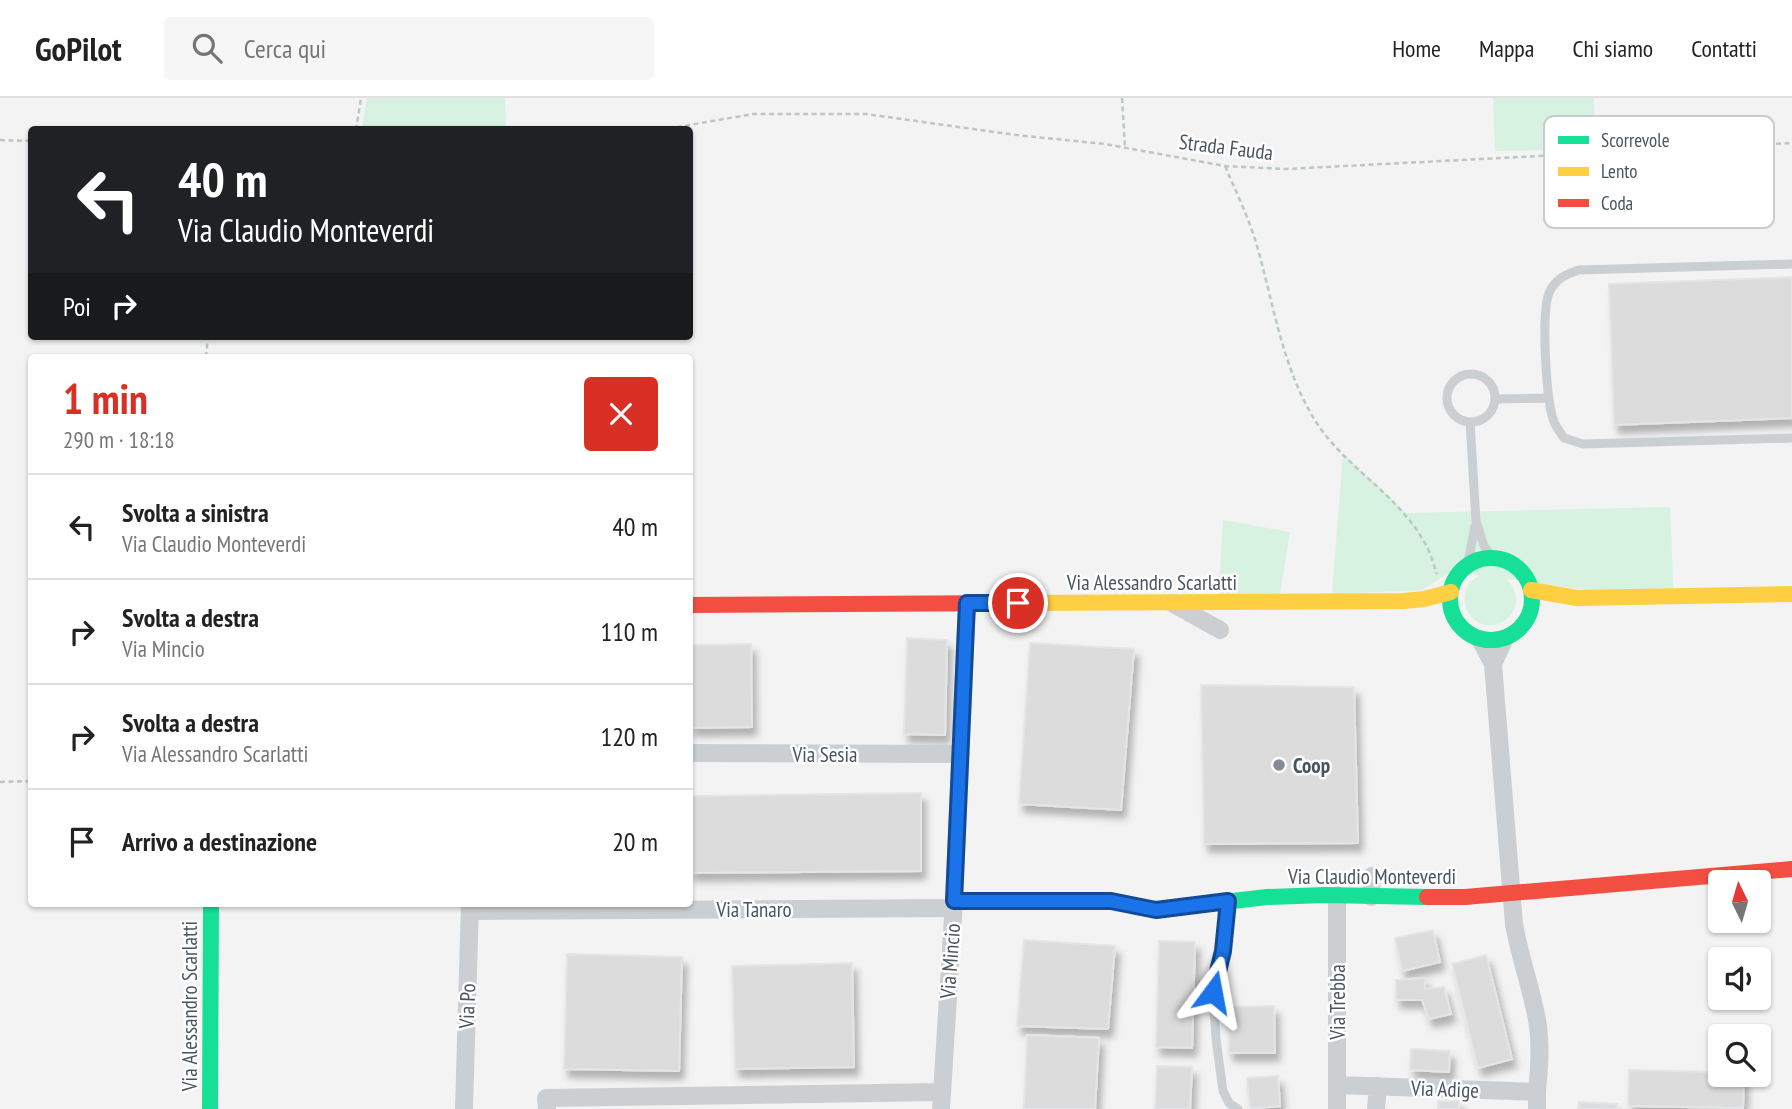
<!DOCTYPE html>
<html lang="it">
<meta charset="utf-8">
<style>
body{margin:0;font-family:"PT Sans Narrow",sans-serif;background:#f6f6f6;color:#222;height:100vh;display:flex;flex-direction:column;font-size:26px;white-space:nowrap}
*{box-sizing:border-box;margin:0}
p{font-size:23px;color:#767676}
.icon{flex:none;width:38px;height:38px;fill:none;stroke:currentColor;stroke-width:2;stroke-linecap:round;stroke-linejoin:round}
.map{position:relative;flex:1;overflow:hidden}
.drawer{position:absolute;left:28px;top:256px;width:665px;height:553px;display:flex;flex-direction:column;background:#fff;border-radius:7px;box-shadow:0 2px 5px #0004}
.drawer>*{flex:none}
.banner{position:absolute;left:28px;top:28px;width:665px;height:214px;border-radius:7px;box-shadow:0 2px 5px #0004;background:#202124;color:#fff;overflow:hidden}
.needle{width:46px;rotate:355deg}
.controls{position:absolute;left:1708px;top:772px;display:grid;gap:14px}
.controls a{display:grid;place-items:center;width:63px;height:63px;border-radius:7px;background:#fff;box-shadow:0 2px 5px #0004;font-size:35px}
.pin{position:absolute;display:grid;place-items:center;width:60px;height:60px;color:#fff;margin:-30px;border:4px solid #fff;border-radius:50%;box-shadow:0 2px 7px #0007}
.me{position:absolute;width:77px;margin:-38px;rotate:13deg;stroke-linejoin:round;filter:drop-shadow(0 0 5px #0008)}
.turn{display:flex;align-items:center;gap:24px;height:147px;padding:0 35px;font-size:32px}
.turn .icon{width:91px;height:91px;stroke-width:2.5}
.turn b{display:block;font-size:49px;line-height:60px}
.then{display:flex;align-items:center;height:66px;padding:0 35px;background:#0003;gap:14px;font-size:26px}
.round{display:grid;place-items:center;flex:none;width:74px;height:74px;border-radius:7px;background:#f6f6f6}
.summary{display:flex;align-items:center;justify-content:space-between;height:119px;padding:0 35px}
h1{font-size:42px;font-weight:600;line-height:52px;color:#d93025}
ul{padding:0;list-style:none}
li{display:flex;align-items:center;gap:21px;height:105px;padding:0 35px;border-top:2px solid #e0e0e0}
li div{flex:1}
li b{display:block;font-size:26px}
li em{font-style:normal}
header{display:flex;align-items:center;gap:42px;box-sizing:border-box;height:98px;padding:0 35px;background:#fff;border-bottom:2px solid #e0e0e0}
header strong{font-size:33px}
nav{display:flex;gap:38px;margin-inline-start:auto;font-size:24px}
.search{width:490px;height:63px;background:#f6f6f6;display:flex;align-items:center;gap:18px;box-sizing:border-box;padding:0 24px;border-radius:7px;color:#767676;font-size:26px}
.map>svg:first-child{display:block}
</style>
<header>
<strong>GoPilot</strong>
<div class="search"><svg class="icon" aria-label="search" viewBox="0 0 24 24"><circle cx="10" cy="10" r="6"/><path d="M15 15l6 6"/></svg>Cerca qui</div>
<nav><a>Home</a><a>Mappa</a><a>Chi siamo</a><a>Contatti</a></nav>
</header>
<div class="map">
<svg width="1792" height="1011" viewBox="0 0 1792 1011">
<defs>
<filter id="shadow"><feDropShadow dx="4.5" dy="8" stdDeviation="3.5" flood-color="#0004"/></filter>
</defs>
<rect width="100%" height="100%" fill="#f3f3f3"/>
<path fill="#d7f2e1" d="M 367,0 L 505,0 L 506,31 L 362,31 Z
M 1493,0 L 1594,0 L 1595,51 L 1495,53 Z
M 1343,355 L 1406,415 L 1670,409 L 1674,504 L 1507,481 C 1510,485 1514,490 1515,495 C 1520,512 1504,530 1486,527 C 1469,524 1459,504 1468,488 C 1470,483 1476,480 1479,477 L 1451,473 L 1423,492 L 1332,496 Z
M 1223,422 L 1290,434 L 1278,509 L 1218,507 Z"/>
<path fill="#dcdcdd" stroke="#e4e5e6" stroke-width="2" filter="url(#shadow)" d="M 1792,179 L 1792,320 L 1614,327 L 1609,186 Z
M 907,540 L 947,542 L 945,637 L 904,636 Z
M 1030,545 L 1134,551 L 1121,712 L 1019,706 Z
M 751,546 L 752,629 L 690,630 L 690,547 Z
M 1201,587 L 1354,589 L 1358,745 L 1204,746 Z
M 921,695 L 921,773 L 690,775 L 690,698 Z
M 1433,832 L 1440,864 L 1402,873 L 1395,840 Z
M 1024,842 L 1115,848 L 1108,931 L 1017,928 Z
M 1159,843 L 1195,844 L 1192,950 L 1156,949 Z
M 567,856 L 682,859 L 679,973 L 564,971 Z
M 1486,857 L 1512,961 L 1478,970 L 1452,866 Z
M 852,865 L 854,969 L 735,971 L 732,868 Z
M 1425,880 L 1425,891 L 1444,889 L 1451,916 L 1429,921 L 1422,902 L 1396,902 L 1396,882 Z
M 1274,908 L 1275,955 L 1229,955 L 1228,909 Z
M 1027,937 L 1099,940 L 1095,1011 L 1024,1011 Z
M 1411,951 L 1450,953 L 1449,974 L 1410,972 Z
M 1157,968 L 1192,969 L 1190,1011 L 1155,1011 Z
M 1629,972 L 1720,974 L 1720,976 L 1744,976 L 1743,1010 L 1628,1008 Z
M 1278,978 L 1280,1008 L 1250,1011 L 1247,980 Z
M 1438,1003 L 1459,1003 L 1459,1011 L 1438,1011 Z
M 1579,1004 L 1617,1006 L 1616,1011 L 1578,1011 Z"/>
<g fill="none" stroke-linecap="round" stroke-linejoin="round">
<path stroke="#bac7c3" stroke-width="2.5" stroke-dasharray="5 3.5" stroke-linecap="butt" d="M 1122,0 L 1125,49
M 356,32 L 361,0
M 660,32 L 753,16 L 866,16 L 1016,37 L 1105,46 L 1225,68 L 1286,71 L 1792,45
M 0,42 L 32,43
M 1225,68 C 1236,94 1249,120 1257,148 C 1274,207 1282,270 1316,324 C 1345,369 1396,395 1423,442 C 1430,452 1433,465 1437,476
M 206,259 L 208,238
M 0,684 L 32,683"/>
<path stroke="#cccfd2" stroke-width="9" d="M 1792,166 L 1579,172 C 1566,176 1555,181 1549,195 C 1541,216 1546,298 1553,321 C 1555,328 1560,334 1564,340 L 1583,346 L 1792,340
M1447 300a24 24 0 1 1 48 0a24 24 0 1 1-48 0Z
M 1495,301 L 1548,300
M 1470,324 L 1476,423 L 1484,448 L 1494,461
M 1467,469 L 1475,428
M 1228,804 L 1223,853 L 1213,894 L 1216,941 L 1223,993 L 1229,1005 L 1238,1011"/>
<path stroke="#cccfd2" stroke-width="18" d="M 1172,505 L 1220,532
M 1480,541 L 1493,566 L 1514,826 C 1520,861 1533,894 1538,928 C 1541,950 1539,972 1537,994
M 1493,566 L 1505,540
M 690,655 L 961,656
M 1371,799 L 1372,778
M 470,813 L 953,810
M 1337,987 L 1537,994 L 1537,1011
M 464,1011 L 470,805
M 547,1011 L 546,1000 L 941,994
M 941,1011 L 954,803 L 967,505
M 1337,1011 L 1337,797
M 1376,1011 L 1378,988"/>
<path stroke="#16e098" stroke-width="16" d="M1450 501a41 41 0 1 1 82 0a41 41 0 1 1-82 0Z
M 954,803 L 1111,803 L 1155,812 L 1267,799 L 1325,797 L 1427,799
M 210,1011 L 211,805"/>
<path stroke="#ffcf43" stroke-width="16" d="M 1531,492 L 1577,500 L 1792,496
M 1014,505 L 1404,503 L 1424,501 L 1451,494"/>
<path stroke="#f24e42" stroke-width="16" d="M 690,507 L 1014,505
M 1427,799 L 1465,799 L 1792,771"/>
</g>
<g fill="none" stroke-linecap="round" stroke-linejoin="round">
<defs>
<path id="route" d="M 1018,505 L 967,505 L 954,803 L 1111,803 L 1156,812 L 1228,803 L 1223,853 L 1213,894"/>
</defs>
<use href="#route" stroke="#114b97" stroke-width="18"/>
<use href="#route" stroke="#1a73e8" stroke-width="12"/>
</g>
<circle fill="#848c94" stroke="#fff" stroke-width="2.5" cx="1279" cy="667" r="7"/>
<g text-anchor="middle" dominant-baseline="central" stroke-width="5" stroke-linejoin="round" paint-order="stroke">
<g font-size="21" fill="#485561" stroke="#fff">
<text transform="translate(1226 49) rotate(7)">Strada Fauda</text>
<text x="1152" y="484">Via Alessandro Scarlatti</text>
<text x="825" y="656">Via Sesia</text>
<text x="1372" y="778">Via Claudio Monteverdi</text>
<text x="754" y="811">Via Tanaro</text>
<text transform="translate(950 863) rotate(-86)">Via Mincio</text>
<text transform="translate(1337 904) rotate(-90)">Via Trebba</text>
<text transform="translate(189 908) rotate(-90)">Via Alessandro Scarlatti</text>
<text transform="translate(467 908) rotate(-88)">Via Po</text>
<text transform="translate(1445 991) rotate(2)">Via Adige</text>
</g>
<g font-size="21" font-weight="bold" fill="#485561" stroke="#fff" text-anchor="start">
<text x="1293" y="667">Coop</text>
</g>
</g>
<rect x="1544" y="18" width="230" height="112" rx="10" fill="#fff" stroke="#c8ccd0" stroke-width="2"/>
<rect x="1558" y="38" width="31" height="8" fill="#16e098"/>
<rect x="1558" y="69" width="31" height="9" fill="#ffcf43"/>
<rect x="1558" y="101" width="31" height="8" fill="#f24e42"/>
<g font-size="19" fill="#485561">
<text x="1601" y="49">Scorrevole</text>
<text x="1601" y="80">Lento</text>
<text x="1601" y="112">Coda</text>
</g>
</svg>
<div class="controls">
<a><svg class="needle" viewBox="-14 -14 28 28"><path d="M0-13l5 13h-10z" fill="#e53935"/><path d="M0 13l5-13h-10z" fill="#767676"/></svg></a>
<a><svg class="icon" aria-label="sound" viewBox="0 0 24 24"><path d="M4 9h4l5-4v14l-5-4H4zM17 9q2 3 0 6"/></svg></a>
<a><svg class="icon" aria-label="search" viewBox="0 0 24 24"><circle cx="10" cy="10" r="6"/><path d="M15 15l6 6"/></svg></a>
</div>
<div class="pin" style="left:1018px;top:505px;background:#d93025"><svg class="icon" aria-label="arrive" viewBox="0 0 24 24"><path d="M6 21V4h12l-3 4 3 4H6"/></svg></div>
<svg class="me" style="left:1213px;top:894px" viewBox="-20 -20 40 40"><path d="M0-17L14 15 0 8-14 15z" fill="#1a73e8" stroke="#fff" stroke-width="4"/></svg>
<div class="banner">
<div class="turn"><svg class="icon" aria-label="left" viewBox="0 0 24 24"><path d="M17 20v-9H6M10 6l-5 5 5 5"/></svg><div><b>40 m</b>Via Claudio Monteverdi</div></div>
<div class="then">Poi<svg class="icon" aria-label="right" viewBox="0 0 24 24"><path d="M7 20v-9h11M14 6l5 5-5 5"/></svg></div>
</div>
<section class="drawer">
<div class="summary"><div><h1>1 min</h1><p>290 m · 18:18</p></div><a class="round" style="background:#d93025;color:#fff"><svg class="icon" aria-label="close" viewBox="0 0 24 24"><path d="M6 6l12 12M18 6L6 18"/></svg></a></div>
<ul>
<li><svg class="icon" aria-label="left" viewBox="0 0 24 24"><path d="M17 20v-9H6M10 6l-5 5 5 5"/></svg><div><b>Svolta a sinistra</b><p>Via Claudio Monteverdi</p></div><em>40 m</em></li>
<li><svg class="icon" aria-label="right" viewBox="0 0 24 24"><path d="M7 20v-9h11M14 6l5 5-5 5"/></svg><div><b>Svolta a destra</b><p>Via Mincio</p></div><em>110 m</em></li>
<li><svg class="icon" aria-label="right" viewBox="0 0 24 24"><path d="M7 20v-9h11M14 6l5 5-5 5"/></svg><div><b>Svolta a destra</b><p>Via Alessandro Scarlatti</p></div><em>120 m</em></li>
<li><svg class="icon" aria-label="arrive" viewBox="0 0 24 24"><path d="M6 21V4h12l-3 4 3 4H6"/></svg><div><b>Arrivo a destinazione</b></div><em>20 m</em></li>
</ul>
</section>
</div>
